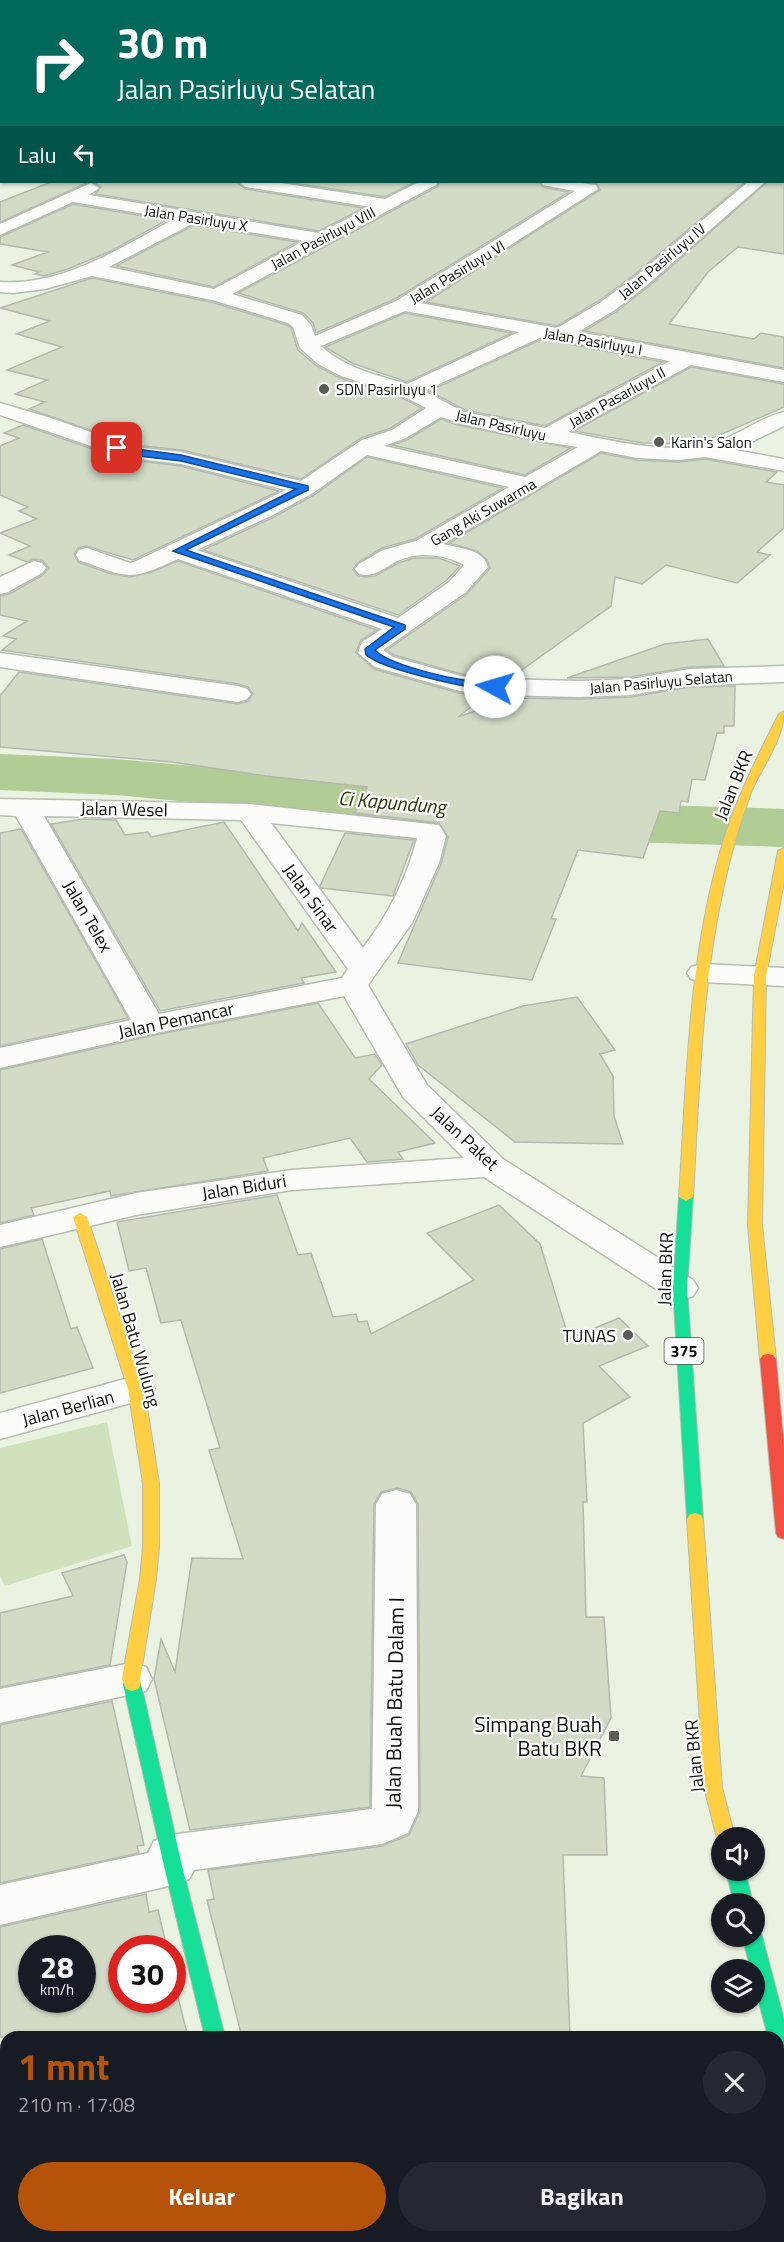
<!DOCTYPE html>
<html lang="id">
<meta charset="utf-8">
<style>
body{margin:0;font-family:"Titillium Web",sans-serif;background:#242831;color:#f1f3f6;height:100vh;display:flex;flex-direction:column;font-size:22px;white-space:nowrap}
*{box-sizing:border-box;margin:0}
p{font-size:20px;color:#9ea1a6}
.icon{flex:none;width:33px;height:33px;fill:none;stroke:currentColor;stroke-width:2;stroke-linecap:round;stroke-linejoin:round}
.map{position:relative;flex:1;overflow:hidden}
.sheet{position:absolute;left:0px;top:2031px;width:784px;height:212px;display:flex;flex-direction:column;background:#171b24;border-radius:18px 18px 0 0;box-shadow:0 2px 4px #0004}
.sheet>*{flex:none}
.hud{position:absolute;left:0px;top:0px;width:784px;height:183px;box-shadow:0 2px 4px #0004;background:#00695c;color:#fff;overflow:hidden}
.controls{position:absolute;left:711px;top:1827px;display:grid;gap:12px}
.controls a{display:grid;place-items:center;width:54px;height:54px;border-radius:50%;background:#171b24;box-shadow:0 2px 4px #0004;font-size:30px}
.speed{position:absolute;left:18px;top:1935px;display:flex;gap:12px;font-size:30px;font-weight:700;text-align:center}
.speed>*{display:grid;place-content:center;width:78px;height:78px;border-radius:50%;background:#171b24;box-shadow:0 2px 4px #0004;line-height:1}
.speed small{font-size:15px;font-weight:400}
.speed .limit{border:9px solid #d22;background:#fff;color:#111}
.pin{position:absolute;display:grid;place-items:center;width:51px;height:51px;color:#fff;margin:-26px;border-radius:12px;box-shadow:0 3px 9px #0006}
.me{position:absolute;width:66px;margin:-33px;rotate:276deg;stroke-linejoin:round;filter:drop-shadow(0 0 4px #0008)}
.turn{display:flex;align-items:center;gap:21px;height:126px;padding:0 18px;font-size:27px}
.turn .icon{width:78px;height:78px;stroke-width:2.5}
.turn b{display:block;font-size:42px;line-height:51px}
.then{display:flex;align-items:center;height:57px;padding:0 18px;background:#0003;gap:12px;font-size:22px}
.round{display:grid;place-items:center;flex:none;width:63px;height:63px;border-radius:32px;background:#242831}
.headline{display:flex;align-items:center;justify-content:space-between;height:102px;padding:0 18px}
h1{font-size:36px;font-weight:700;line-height:45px;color:#b45309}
.action{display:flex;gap:12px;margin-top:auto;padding:12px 18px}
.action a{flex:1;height:69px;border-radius:36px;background:#b45309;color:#fff;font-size:24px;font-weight:700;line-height:69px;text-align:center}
.action a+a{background:#242831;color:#f1f3f6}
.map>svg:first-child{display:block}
</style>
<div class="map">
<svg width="784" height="2242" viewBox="0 0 784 2242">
<rect width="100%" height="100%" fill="#eaf2e2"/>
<path fill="#d0e2bd" d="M 107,1422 L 132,1546 L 5,1586 L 0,1576 L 0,1448 Z"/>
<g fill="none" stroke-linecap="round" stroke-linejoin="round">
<path fill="#b1cc94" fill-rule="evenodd" d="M 0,754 L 115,759 L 626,804 L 784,809 L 784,847 L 626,842 L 115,795 L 0,790 Z"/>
</g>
<path fill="#d1dbc6" stroke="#b3b9ad" stroke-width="1.5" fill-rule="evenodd" d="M 51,182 L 89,182 L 0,222 L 0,202 Z
M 93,182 L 236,182 L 246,189 L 364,208 L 319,231 L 95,194 L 101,187 Z
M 286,182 L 415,182 L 385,197 Z
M 440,182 L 539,182 L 543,187 L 569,192 L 395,299 L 316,333 L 313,323 L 303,313 L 238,293 L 437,187 Z
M 587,182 L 745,182 L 634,275 L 600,300 L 557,326 L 426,302 L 600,190 L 596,183 Z
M 767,182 L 784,182 L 784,254 L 738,247 L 708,272 L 669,324 L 754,339 L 761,333 L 784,337 L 784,368 L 584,331 L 616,312 L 648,287 Z
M 73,204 L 167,220 L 111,251 L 68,269 L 44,276 L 35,274 L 39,272 L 12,265 L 48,252 L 0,244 L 0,237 Z
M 194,225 L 297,242 L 214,287 L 116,266 Z
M 92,278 L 211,302 L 287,325 L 291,328 L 298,350 L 317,366 L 340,378 L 400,397 L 422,408 L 391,428 L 361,438 L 301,479 L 182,450 L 134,445 L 29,409 L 45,402 L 15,394 L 47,380 L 7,370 L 62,347 L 17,334 L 50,321 L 0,308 Z
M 405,313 L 512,333 L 407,382 L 352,363 L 325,347 Z
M 542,339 L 663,362 L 545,426 L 465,410 L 429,391 Z
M 691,367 L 784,384 L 784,407 L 699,444 L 643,443 L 574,431 Z
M 441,419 L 458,425 L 571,448 L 525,475 L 392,445 L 407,440 Z
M 23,425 L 122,459 L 181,466 L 279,491 L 133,560 L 86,546 L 78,548 L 74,554 L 78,562 L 108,573 L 129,577 L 149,573 L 178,561 L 377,630 L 361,640 L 356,652 L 374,669 L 459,693 L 485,696 L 458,717 L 512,698 L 580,699 L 631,697 L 690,687 L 735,686 L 734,726 L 724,726 L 724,733 L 717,733 L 705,780 L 692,779 L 688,802 L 681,801 L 679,813 L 660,811 L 643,858 L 578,850 L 551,919 L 556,919 L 532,980 L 398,963 L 441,864 L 448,837 L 439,823 L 355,813 L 367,787 L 266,776 L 172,762 L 0,747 L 0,696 L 19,672 L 238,704 L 248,701 L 253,694 L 248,687 L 238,684 L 2,650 L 16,639 L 3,636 L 27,621 L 0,615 L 0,596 L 9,594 L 43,575 L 48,568 L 43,561 L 35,559 L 27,562 L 9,555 L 30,546 L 0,533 L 37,519 L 19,511 L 28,507 L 0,495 L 0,446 L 19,438 L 4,433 Z
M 601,453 L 637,460 L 679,462 L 705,459 L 777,472 L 766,482 L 784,485 L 784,528 L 757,552 L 770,555 L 737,583 L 666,565 L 642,584 L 615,577 L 611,606 L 512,677 L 461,674 L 394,655 L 387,650 L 467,594 L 490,568 L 487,560 L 477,551 L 449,543 Z
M 367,457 L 503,488 L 415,539 L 382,548 L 357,563 L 353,570 L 357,575 L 365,577 L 375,576 L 398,563 L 414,558 L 439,558 L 460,566 L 447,580 L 398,615 L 203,550 L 274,517 L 314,495 Z
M 708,639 L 724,666 L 690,667 L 631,677 L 567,678 L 665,644 Z
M 83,819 L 116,820 L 125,835 L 148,832 L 151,837 L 224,822 L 298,931 L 302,923 L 336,972 L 301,978 L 304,983 L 160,1011 L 51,824 Z
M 21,829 L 128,1018 L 0,1046 L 0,833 Z
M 345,833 L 414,840 L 393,896 L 321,888 L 320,886 Z
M 577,997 L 615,1050 L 600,1054 L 613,1076 L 614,1116 L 623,1144 L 515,1142 L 418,1065 L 406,1044 L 523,1006 Z
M 318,1003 L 355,1058 L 375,1054 L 382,1065 L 369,1079 L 435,1143 L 398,1152 L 403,1159 L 367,1162 L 350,1138 L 263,1158 L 268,1171 L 111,1196 L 110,1191 L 31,1208 L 34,1215 L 0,1223 L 0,1070 L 150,1036 Z
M 277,1195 L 298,1255 L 311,1253 L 333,1317 L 356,1314 L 358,1322 L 367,1321 L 371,1334 L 474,1280 L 427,1233 L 499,1205 L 540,1244 L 569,1339 L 619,1318 L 648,1346 L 599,1366 L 630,1397 L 583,1423 L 587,1502 L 583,1502 L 586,1617 L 604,1617 L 611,1718 L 581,1776 L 604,1778 L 607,1855 L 563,1855 L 570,2037 L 242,2037 L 207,1900 L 214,1899 L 208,1870 L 382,1846 L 409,1835 L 420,1811 L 418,1504 L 411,1492 L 397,1488 L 381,1492 L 374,1504 L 370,1807 L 190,1830 L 154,1679 L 161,1639 L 175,1672 L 192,1558 L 243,1559 L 209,1450 L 220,1448 L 181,1320 L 161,1323 L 146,1268 L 129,1271 L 117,1222 Z
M 42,1239 L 71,1329 L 77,1327 L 93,1368 L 0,1393 L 0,1249 Z
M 124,1555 L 127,1562 L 110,1665 L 0,1687 L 0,1613 L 73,1596 L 62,1573 Z
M 112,1701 L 144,1845 L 137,1846 L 139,1853 L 0,1883 L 0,1725 Z
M 146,1894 L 149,1912 L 158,1910 L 167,1948 L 122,1948 L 122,2000 L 172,2000 L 172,1973 L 188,2037 L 0,2037 L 0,1927 ZM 32,1948 L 82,1948 L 82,2000 L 32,2000 Z"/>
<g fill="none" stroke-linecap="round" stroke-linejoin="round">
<defs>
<path id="street" d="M 211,0 L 234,0 L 235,2 L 212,2 Z
M 252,0 L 268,0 L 251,2 Z
M 369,0 L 385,0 L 368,2 Z
M 500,0 L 516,0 L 499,2 Z
M 709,0 L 733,0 L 734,2 L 710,2 Z
M 783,2 L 784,2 L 784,10 L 783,10 Z
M 783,34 L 784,34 L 784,42 L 783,42 Z
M 0,54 L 2,54 L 2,62 L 0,62 Z
M 783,69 L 784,69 L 784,77 L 783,77 Z
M 0,116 L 2,116 L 2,126 L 0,126 Z
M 2,159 L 2,169 L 0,170 L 0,160 Z
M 783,165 L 784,165 L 784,175 L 783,175 Z
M 238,182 L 274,182 L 385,199 L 419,182 L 438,182 L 436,185 L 232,294 L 302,315 L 311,325 L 315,336 L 396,301 L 575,191 L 543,185 L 541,182 L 575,182 L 596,185 L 598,189 L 420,303 L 557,328 L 601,302 L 635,277 L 748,182 L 765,182 L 647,285 L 615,310 L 578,332 L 784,370 L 784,382 L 691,365 L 568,432 C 608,440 678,457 717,442 C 740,434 760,418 784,412 L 784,426 L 735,450 L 784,459 L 784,471 L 705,457 L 679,460 L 637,458 L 601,451 L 443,544 C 458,548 484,549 488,567 L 466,592 L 383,650 L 393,657 L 461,676 L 495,679 L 580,681 L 631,679 L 690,669 L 784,666 L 784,682 L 690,685 L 631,695 L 580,697 L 495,695 L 460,691 L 375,667 L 358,653 L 362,642 L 382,629 L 178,559 C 128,582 129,578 79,560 L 76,555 L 79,550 L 87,548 L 130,563 L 134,562 L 286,490 L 181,464 L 123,457 L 0,415 L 0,403 L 51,418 L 133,447 L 181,452 L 301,481 L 362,440 L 392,430 L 426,408 L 401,395 L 341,376 L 318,364 L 300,348 L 293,327 L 288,323 L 212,300 L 92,276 L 45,289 L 13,293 L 0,292 L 0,282 C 63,286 120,248 174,219 L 73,202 L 0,235 L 0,224 L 91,183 L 99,188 L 89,195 L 319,233 L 371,207 L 246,187 ZM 194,223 L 304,241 L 214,289 L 109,267 ZM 405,311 L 519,332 L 407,384 C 376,375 345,368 321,346 ZM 542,337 L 670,361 L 545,428 L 464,412 L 424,391 ZM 441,417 L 458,423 L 545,442 L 578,447 L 525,477 L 384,446 L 406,438 ZM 367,455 L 509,487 L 416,541 L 383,550 L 359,564 L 355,569 L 359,574 C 374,578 384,568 397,561 C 418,551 444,554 464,565 L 449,582 L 398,618 L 197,550 L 273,515 L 313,493 Z
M 34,561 L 42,563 L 46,568 L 42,573 L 8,592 L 0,594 L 0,577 Z
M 0,653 L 238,686 L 247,689 L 251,694 L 247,699 L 238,702 L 0,667 Z
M 0,799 L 249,804 L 439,825 L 446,836 L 439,863 L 412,923 L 368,985 L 427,1085 L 503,1159 L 693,1280 L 698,1288 L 693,1296 L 680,1300 L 667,1296 L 484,1177 L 292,1190 L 136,1215 L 0,1247 L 0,1225 L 136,1193 L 292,1170 L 464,1158 L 403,1097 L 344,996 L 150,1034 L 0,1068 L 0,1048 L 131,1020 L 16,816 L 0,815 ZM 44,816 L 241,820 L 348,969 L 342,978 L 159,1014 ZM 271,823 L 417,838 C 407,878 388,915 363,948 Z
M 702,964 L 784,968 L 784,986 L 702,982 L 691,979 L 687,973 L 691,967 Z
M 136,1376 L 149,1380 L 155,1389 L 149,1398 L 0,1439 L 0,1413 Z
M 396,1490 L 410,1494 L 416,1504 L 418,1811 L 408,1833 L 382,1844 L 194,1870 L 189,1879 L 173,1885 L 0,1925 L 0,1885 L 148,1853 L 154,1841 L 170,1835 L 372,1809 L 376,1504 L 382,1494 Z
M 131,1663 L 146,1667 L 152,1679 L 146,1691 L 0,1723 L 0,1689 Z
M 6,2115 L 6,2161 L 0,2162 L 0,2116 Z
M 238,2236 L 291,2236 L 292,2242 L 240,2242 Z"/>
<path id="fast" d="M 0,14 L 2,14 L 2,18 L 0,18 Z
M 783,109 L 784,109 L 784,113 L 783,113 Z
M 686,1193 L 693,1197 L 687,1288 L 703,1519 L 701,1523 L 695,1525 L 689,1523 L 687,1519 L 673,1288 L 679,1197 Z
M 132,1677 L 138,1679 L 141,1684 L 182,1866 L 225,2037 L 205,2037 L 164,1866 L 123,1684 L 126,1679 Z
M 726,1870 L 745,1870 L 753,1904 L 734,1904 Z
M 754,1929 L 759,1930 L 762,1936 L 784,2020 L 784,2067 L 778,2065 L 778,2037 L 768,2037 L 754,1983 L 754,1970 L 751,1970 L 742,1936 L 754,1936 Z"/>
<path id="slow" d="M 784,711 C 784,738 763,765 752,790 C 740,822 730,856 723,890 C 701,990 699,1095 693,1197 L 686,1201 L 679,1197 C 687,1078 688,954 724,839 C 738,795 758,755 779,714 Z
M 784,848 L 784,882 L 766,976 L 762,1225 L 776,1359 L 773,1363 L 763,1363 L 760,1359 L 748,1225 L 754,976 L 778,851 Z
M 80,1213 L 87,1217 L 144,1389 L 159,1483 L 159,1547 L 156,1579 L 140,1679 L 141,1684 L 138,1689 L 132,1691 L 126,1689 L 122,1679 L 140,1579 L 143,1547 L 143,1483 L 128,1389 L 73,1217 Z
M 695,1513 L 701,1515 L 703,1519 L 722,1787 L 735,1838 L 722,1838 L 722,1844 L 717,1838 L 704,1787 L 687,1519 L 689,1515 Z
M 669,2236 L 693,2236 L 690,2242 L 666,2242 Z"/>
<path id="jam" d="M 768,1354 L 773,1355 L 776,1359 L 784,1447 L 784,1539 L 778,1537 L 776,1533 L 760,1359 L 763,1355 Z
M 784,2067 L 784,2094 L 778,2096 L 778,2069 Z"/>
</defs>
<use href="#street" stroke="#b7bdb0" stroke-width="3"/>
<use href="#fast" stroke="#b7bdb0" stroke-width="2"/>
<use href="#slow" stroke="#b7bdb0" stroke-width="2"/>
<use href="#jam" stroke="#b7bdb0" stroke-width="2"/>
<use href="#street" fill="#fcfdfb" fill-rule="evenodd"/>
<use href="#fast" fill="#16e098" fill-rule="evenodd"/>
<use href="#slow" fill="#ffcf43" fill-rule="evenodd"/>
<use href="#jam" fill="#f24e42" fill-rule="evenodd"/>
</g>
<path fill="#1a73e8" stroke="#114b97" stroke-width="1.5" d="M 114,446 L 181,455 L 308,486 L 308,490 L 186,550 L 405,625 L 405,629 L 375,650 C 387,664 444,677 464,680 C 475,681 492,680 500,687 C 488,696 400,671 383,664 C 377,662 371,658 366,655 L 365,649 L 394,627 L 173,551 L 296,489 L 181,461 L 130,455 L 114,450 Z"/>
<g fill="#585e52" stroke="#fff" stroke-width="2">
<circle cx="324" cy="389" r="6"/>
<circle cx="659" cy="442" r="6"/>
<circle cx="628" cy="1335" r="6"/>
<rect x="608" y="1730" width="12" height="12" rx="3"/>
</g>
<g text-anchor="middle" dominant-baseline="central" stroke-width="4.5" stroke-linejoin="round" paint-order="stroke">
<g font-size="15" fill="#090e05" stroke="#fff">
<text transform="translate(196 218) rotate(9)">Jalan Pasirluyu X</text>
<text transform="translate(323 238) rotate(-28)">Jalan Pasirluyu VIII</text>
<text transform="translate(662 261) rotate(-40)">Jalan Pasirluyu IV</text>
<text transform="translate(457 272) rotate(-31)">Jalan Pasirluyu VI</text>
<text transform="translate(593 341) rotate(10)">Jalan Pasirluyu I</text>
<text transform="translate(617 397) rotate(-29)">Jalan Pasarluyu II</text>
<text transform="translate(501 425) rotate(13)">Jalan Pasirluyu</text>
<text transform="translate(483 512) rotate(-30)">Gang Aki Suwarma</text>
<text transform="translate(661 682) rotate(-5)">Jalan Pasirluyu Selatan</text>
</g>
<g font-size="15" fill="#090e05" stroke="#fff" text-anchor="start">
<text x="336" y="389">SDN Pasirluyu 1</text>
<text x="671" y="442">Karin's Salon</text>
</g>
<rect fill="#fff" stroke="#535650" stroke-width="1.5" x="664.5" y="1338" width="39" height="26" rx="4.5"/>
<g font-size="16" font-weight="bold" fill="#090e05">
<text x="684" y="1351">375</text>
</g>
<g font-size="18" fill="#090e05" stroke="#fff">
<text transform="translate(733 785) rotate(-68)">Jalan BKR</text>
<text transform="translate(124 809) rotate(1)">Jalan Wesel</text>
<text transform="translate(311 898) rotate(54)">Jalan Sinar</text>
<text transform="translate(88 916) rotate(60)">Jalan Telex</text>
<text transform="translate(176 1020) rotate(-12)">Jalan Pemancar</text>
<text transform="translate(465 1138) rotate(43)">Jalan Paket</text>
<text transform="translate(244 1187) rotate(-9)">Jalan Biduri</text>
<text transform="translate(665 1269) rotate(-88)">Jalan BKR</text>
<text transform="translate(136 1340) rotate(74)">Jalan Batu Wulung</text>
<text transform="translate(68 1408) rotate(-15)">Jalan Berlian</text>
<text transform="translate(694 1756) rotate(-95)">Jalan BKR</text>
</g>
<g font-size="18" fill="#090e05" stroke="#fff" text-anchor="end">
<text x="616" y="1335">TUNAS</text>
</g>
<g font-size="20" font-style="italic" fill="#263a05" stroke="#fff">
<text transform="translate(392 802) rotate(5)">Ci Kapundung</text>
</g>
<g font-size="21" fill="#090e05" stroke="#fff">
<text transform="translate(394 1703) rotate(-89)">Jalan Buah Batu Dalam I</text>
</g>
<g font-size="21" fill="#090e05" stroke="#fff" text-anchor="end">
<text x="602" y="1724">Simpang Buah<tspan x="602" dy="24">Batu BKR</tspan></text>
</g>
</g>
</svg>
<div class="controls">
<a><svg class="icon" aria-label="sound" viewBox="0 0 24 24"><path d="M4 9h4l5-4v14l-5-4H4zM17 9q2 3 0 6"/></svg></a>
<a><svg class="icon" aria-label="search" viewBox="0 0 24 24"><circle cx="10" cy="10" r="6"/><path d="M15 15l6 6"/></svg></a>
<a><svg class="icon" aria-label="layers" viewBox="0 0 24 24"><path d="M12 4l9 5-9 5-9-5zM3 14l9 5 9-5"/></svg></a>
</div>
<div class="speed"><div>28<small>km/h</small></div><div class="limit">30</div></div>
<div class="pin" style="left:117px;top:448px;background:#d93025"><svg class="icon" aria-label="arrive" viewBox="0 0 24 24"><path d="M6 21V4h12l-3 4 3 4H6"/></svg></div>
<svg class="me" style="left:495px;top:687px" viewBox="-20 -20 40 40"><circle r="19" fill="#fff"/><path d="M0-13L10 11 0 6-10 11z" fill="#1a73e8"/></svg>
<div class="hud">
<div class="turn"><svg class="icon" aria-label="right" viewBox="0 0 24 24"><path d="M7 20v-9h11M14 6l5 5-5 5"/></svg><div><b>30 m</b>Jalan Pasirluyu Selatan</div></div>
<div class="then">Lalu<svg class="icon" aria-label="left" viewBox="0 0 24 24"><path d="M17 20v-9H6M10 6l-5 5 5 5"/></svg></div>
</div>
<section class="sheet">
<div class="headline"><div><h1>1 mnt</h1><p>210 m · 17:08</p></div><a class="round"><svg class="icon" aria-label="close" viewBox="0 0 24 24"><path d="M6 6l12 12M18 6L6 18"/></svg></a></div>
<div class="action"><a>Keluar</a><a>Bagikan</a></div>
</section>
</div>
